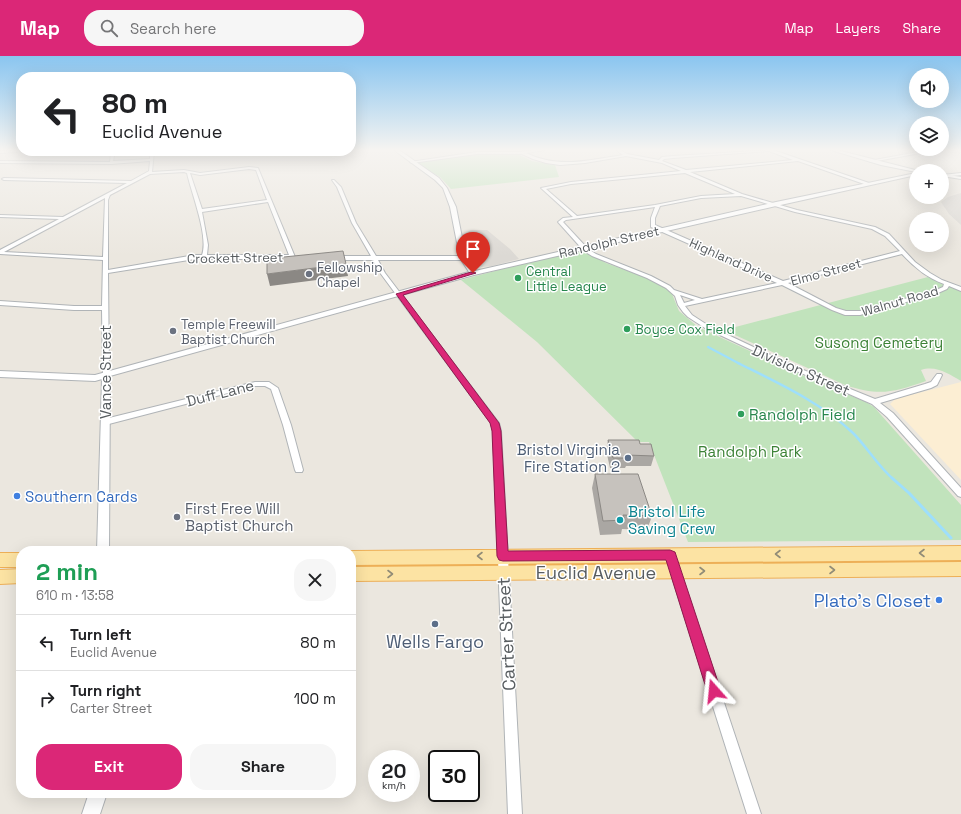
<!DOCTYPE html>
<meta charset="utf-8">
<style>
body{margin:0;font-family:"Space Grotesk",sans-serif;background:#f6f6f6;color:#202124;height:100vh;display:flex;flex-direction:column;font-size:15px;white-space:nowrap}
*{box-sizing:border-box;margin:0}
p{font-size:13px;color:#757577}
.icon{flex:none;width:22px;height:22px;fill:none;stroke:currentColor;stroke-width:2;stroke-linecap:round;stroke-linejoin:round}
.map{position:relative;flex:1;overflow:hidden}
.side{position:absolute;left:16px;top:490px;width:340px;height:252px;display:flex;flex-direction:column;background:#fff;border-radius:16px;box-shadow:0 4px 16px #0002}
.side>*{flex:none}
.banner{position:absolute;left:16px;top:16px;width:340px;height:84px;border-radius:16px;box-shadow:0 4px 16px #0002;background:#fff;color:#202124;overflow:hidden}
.buttons{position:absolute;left:909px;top:12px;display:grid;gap:8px}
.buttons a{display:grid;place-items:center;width:40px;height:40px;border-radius:50%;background:#fff;box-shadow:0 4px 16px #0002;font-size:20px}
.speed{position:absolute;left:368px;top:694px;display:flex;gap:8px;font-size:20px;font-weight:700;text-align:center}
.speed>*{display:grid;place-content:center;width:52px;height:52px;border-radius:50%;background:#fff;box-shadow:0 4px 16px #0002;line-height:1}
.speed small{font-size:10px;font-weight:400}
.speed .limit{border:2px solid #111;border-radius:6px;background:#fff;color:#111}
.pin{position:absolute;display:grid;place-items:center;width:34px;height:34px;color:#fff;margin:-41px -17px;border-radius:50% 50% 50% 0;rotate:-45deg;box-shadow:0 0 4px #0007}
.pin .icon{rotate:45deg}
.me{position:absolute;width:44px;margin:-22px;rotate:342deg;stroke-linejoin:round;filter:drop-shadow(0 0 3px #0008)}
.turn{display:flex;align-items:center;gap:14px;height:84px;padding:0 20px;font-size:18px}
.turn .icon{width:52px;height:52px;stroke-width:2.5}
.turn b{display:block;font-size:28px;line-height:34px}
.round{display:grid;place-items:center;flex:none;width:42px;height:42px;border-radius:16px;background:#f6f6f6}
.summary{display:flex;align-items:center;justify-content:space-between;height:68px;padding:0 20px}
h1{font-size:24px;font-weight:700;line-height:30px;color:#1e9e55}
.cta{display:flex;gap:8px;margin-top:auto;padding:8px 20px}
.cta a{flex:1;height:46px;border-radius:16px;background:#db2777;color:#fff;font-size:16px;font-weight:700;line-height:46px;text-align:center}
.cta a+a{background:#f6f6f6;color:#202124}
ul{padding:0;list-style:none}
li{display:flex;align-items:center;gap:12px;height:56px;padding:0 20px;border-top:1px solid #e0e0e0}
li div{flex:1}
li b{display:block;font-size:15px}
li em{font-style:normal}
header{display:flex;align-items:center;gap:24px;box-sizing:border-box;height:56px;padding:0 20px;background:#db2777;color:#fff}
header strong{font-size:19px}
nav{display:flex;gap:22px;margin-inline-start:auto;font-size:14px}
.search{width:280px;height:36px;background:#f6f6f6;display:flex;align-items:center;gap:10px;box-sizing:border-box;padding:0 14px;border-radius:16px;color:#757577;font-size:15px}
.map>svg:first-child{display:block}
</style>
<header>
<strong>Map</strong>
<div class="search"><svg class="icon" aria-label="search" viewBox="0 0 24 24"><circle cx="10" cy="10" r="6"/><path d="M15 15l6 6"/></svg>Search here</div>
<nav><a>Map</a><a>Layers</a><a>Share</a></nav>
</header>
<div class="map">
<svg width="961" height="758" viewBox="0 0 961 758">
<rect width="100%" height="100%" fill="#ebe7df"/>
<path fill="#fceed3" d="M 961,326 L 961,424 L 890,348 L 895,343 Z"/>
<path fill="#dcd9d4" d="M 961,137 L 961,169 L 949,158 L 941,146 L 948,141 Z
M 471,174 L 487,174 L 510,193 L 519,203 L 492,210 L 482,211 L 471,207 L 467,204 L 462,179 Z"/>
<path fill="#c1e3bc" d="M 484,97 L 520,99 L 532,105 L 555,109 L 559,121 L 451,133 L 440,121 L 416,107 Z
M 582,194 L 606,207 L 647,222 L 665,231 L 672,238 L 679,255 L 698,271 L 813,324 L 866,346 L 874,351 L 961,449 L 961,484 L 688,486 L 649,386 L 638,386 L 537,286 L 461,224 L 532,205 Z
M 928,221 L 961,235 L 961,325 C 949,318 936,309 921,314 L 926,325 C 892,337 879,340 845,329 L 724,274 Z"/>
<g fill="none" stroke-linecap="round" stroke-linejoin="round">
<path stroke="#9edffc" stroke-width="2" d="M 708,291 L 740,308"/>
<path stroke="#9edffc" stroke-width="2.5" d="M 738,307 C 778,327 820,346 853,377 C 867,391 877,409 893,423"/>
<path stroke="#9edffc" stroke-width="3" d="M 892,422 L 909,437 L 951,482"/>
<defs>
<path id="minor" d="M 21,94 L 25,95 L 0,97 L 0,95 Z
M 536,94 L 545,94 L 526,97 C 558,113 590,104 623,99 L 616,94 L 620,94 L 627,98 L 659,104 L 662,101 L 673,100 L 773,94 L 869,127 L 869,129 L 867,129 L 798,105 L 690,116 L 742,138 L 797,154 L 875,171 L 889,178 L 915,206 L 930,217 L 942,224 L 961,231 L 961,235 L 949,230 L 947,233 L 938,237 L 860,259 L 845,259 L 832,254 L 782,229 L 685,250 L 692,259 L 709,270 L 796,311 L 875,343 L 925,328 L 931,326 L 937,318 L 941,318 L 942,319 L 937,329 L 931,332 L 880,347 L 893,357 L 961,432 L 961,441 L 958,440 L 887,361 L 872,348 L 792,313 L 705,272 L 688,261 L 683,256 L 678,249 L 675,240 L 666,232 L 647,222 L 592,200 L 584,195 L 558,166 L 563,162 L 573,161 L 541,132 L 571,126 L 681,115 L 662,107 L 626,100 L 585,107 L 560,109 L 546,107 L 533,103 L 522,98 L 477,98 L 412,107 L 410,106 L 477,96 L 519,96 ZM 769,95 L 793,104 L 686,114 L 662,105 L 664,103 L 673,102 ZM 685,117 L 735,138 L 701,140 L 655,149 L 577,160 L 546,133 L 571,128 ZM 741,140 L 795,156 L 872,173 L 885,180 L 900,195 L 783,225 L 655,169 L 655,162 L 660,150 L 701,142 ZM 655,151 L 651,162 L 651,171 L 777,227 L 702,243 L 674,234 L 670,230 L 651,220 L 596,198 L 588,193 L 563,166 L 566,164 ZM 902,198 C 914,211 927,222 944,228 L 943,231 L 934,235 L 860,255 L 846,255 L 836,252 L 788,227 ZM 680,239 L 695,244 L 684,247 Z
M 929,94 L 937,94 L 871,106 L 869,105 Z
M 111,95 L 115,95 L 113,105 L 150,103 L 150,95 L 154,95 L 152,116 L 184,114 L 200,117 L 249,111 L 258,112 L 295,201 L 292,203 L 195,203 L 108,217 L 109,319 L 106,321 L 103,319 L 102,254 L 74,254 L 0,249 L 0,245 L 74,250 L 102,250 L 103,204 L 0,198 L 0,194 L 59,163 L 0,161 L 0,159 L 63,161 L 127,127 L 4,124 L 2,123 L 4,122 L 131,125 L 149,115 L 150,105 L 111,108 L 0,107 L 0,105 L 110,106 ZM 249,113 L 256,114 L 267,144 L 202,153 L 190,117 L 200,119 ZM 184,116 L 187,117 C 191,136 209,180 202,199 L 195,199 L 108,214 L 108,144 L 110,139 L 150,118 ZM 105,142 L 103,201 L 4,196 ZM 268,146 L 289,199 L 207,199 L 208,189 L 202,156 Z
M 961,117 L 961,119 L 942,121 L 942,119 Z
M 332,124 L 334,124 L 341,131 L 356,167 L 376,200 L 463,200 L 466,202 L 463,204 L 378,204 L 385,217 L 499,367 L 501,375 L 522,758 L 508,758 L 493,375 L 491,367 L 381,218 L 373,204 L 334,204 L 331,202 L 334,200 L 371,200 L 352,167 L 337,131 Z
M 255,326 L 269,326 L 278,332 L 291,369 L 303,414 L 302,416 L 296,416 L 295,414 L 283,369 L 271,333 L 265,330 L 255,330 L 105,369 L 101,366 L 105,363 Z
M 670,495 L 674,496 L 675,499 L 761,758 L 747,758 L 665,499 L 666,496 Z"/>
<path id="tertiary" d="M 394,94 L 399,94 L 439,122 L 447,132 L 456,151 L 466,202 L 475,215 L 776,146 L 916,117 L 916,119 L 776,150 L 474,219 L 110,320 L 109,495 L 97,495 L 102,323 L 95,325 L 0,321 L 0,315 L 95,319 L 469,216 L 460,202 L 450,151 L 443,132 L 435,124 Z
M 831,94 L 837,94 L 919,115 L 916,116 L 881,109 Z
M 942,118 L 961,121 L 961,123 L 942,120 Z
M 89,737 L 107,737 L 100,758 L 82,758 Z"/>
<path id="primary" d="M 961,490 L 961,504 L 351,509 L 351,495 Z
M 0,497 L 21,497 L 21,511 L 0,511 Z
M 961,506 L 961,520 L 351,525 L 351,511 Z
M 21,513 L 21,527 L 0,528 L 0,514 Z"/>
</defs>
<use href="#minor" stroke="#b0b4b7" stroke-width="2"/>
<use href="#tertiary" stroke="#b0b4b7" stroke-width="2"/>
<use href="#primary" stroke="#edaf57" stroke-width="2"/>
<use href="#minor" fill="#fff" fill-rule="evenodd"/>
<use href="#tertiary" fill="#fff" fill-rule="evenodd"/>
<use href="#primary" fill="#fce3a3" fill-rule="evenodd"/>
</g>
<path fill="#aaa7a3" d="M 608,384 L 640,388 L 654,400 L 651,410 L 626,410 L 625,412 L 610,412 L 606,394 Z
M 595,418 L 652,460 L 647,474 L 622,473 L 621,478 L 600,479 L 592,432 Z"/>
<path fill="#8b8884" d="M 346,208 L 348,220 L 270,230 L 267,218 Z"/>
<path fill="#c6c2bd" stroke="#8b8884" d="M 343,195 L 346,208 L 267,218 L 267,204 L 274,203 L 274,202 Z
M 608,384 L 639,384 L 640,388 L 651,388 L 654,400 L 627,399 L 628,402 L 613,402 Z
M 595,418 L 638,418 L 652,460 L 623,459 L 625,464 L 603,465 Z"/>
<defs><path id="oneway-chevron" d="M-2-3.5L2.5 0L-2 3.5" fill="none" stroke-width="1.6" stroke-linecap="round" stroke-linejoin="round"/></defs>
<g stroke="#918c77">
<use href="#oneway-chevron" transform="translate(922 497) rotate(180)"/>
<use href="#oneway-chevron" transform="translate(778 498) rotate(180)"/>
<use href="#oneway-chevron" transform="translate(480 500) rotate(180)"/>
<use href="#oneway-chevron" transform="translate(832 514)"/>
<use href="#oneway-chevron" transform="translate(702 515)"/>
<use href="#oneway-chevron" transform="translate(390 518)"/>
</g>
<linearGradient id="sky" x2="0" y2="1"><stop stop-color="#8ac5f0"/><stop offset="0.47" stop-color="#f6f4f1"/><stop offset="1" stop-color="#f6f4f1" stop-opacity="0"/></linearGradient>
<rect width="961" height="200" fill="url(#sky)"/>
<path fill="#db2777" stroke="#8e194d" d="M 471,216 L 476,217 L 403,239 L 499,367 L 501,375 L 508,495 L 670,494 L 675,496 L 721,635 L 719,640 L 714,642 L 709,640 L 707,635 L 666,504 L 503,505 L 499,504 L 497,500 L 492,375 L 490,367 L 396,238 Z"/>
<g fill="#6b7280" stroke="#fff" stroke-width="1.5">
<circle cx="309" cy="218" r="4"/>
<circle cx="173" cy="275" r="4"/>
<circle cx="177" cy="461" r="4"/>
</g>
<g fill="#2e9e5b" stroke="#fff" stroke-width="1.5">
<circle cx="518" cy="222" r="4"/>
<circle cx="627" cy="273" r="4"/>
<circle cx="741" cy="358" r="4"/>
</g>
<g fill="#5c6f8a" stroke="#fff" stroke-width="1.5">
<circle cx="628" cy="402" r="4"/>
<circle cx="435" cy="568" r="4"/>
</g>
<g fill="#3f7fe0" stroke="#fff" stroke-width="1.5">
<circle cx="17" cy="440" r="4"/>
<circle cx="939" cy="544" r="4"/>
</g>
<circle fill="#0f9aa8" stroke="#fff" stroke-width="1.5" cx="620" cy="464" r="4"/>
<g text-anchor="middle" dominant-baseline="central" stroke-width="3" stroke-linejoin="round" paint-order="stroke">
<g font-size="13" fill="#585d60" stroke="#fff">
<text transform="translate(609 186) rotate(-13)">Randolph Street</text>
<text transform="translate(235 202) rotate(-1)">Crockett Street</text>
<text transform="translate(731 204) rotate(24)">Highland Drive</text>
<text transform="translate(826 216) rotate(-15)">Elmo Street</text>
<text transform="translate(900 245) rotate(-16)">Walnut Road</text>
</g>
<g font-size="13" fill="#5b616d" stroke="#fff" text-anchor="start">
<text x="317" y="211">Fellowship<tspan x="317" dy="15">Chapel</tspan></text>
<text x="181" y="268">Temple Freewill<tspan x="181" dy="15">Baptist Church</tspan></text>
</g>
<g font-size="13" fill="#27864d" stroke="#fff" text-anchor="start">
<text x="526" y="215">Central<tspan x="526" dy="15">Little League</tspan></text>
<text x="635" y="273">Boyce Cox Field</text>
</g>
<g font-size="15" fill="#3c8236" stroke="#fff">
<text x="879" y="286">Susong Cemetery</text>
<text x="750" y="395">Randolph Park</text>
</g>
<g font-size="15" fill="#585d60" stroke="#fff">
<text transform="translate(801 314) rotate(24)">Division Street</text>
<text transform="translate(105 316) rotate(-90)">Vance Street</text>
<text transform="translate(220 337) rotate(-14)">Duff Lane</text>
</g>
<g font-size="15" fill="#27864d" stroke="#fff" text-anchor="start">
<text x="749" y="358">Randolph Field</text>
</g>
<g font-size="15" fill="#4e5e75" stroke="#fff" text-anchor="end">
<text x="620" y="393">Bristol Virginia<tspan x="620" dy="17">Fire Station 2</tspan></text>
</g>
<g font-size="15" fill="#366cbe" stroke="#fff" text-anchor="start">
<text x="25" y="440">Southern Cards</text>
</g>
<g font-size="15" fill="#5b616d" stroke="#fff" text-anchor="start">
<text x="185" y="452">First Free Will<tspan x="185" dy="17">Baptist Church</tspan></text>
</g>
<g font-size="15" fill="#0d838f" stroke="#fff" text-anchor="start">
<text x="628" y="455">Bristol Life<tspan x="628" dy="17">Saving Crew</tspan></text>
</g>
<g font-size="18" fill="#585d60" stroke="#fff">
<text x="596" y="516">Euclid Avenue</text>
<text transform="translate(506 578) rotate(-93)">Carter Street</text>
</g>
<g font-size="18" fill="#366cbe" stroke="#fff" text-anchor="end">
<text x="931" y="544">Plato's Closet</text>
</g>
<g font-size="18" fill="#4e5e75" stroke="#fff">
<text x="435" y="585">Wells Fargo</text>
</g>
</g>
</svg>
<div class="buttons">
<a><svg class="icon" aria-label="sound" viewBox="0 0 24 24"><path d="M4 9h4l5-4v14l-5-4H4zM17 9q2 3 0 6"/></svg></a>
<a><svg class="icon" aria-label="layers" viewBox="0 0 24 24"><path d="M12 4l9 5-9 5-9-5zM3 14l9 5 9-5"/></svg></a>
<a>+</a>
<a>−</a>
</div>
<div class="speed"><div>20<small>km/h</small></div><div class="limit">30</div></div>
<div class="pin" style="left:473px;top:217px;background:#d93025"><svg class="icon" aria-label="arrive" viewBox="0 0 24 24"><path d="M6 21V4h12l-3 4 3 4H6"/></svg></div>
<svg class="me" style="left:714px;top:635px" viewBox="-20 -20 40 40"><path d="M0-17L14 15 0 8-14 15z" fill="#db2777" stroke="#fff" stroke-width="4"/></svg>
<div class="banner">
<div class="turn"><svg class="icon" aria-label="left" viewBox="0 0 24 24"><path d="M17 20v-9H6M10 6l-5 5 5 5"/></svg><div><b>80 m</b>Euclid Avenue</div></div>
</div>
<section class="side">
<div class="summary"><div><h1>2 min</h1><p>610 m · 13:58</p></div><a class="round"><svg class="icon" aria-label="close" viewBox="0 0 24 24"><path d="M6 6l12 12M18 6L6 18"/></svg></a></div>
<ul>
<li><svg class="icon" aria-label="left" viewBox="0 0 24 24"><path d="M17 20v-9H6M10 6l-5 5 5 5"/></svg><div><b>Turn left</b><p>Euclid Avenue</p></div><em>80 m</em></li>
<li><svg class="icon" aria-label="right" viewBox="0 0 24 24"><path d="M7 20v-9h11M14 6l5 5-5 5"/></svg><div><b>Turn right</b><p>Carter Street</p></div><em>100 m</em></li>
</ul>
<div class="cta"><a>Exit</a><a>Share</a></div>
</section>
</div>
